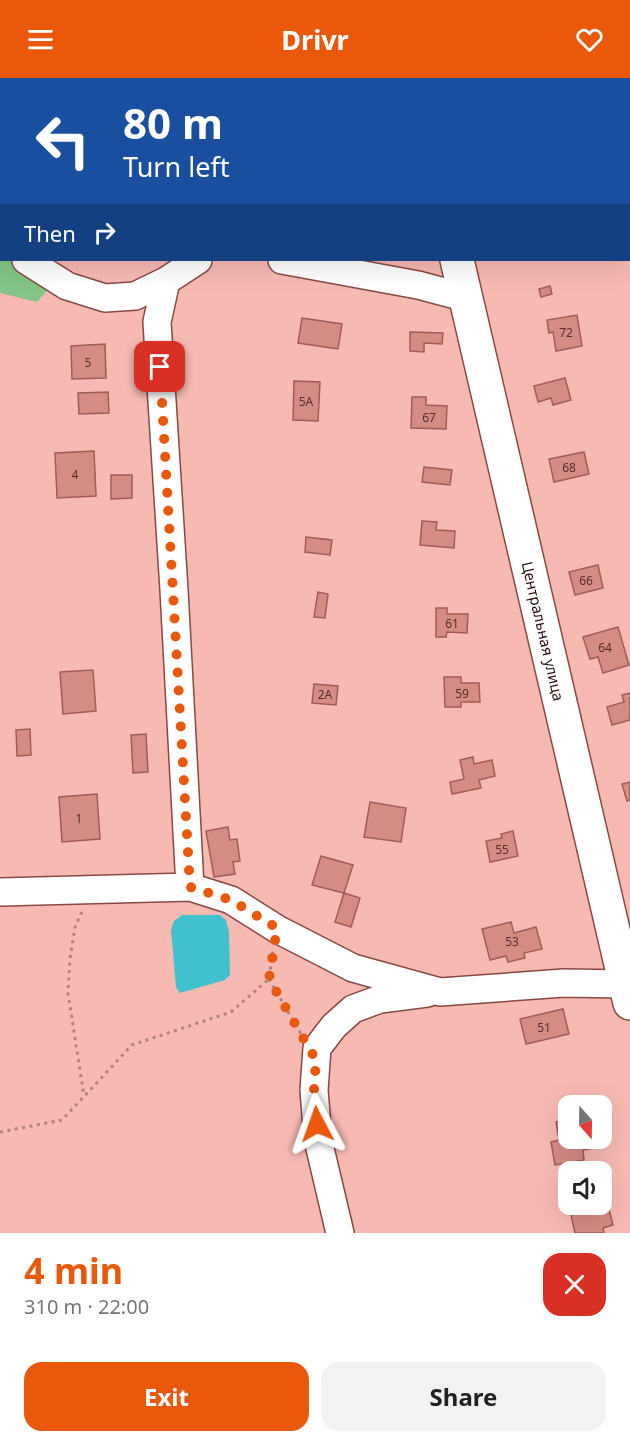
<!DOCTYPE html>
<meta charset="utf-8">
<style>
body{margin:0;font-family:"Noto Sans",sans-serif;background:#f2f2f2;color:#222;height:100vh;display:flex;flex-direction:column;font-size:22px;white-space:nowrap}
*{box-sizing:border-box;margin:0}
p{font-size:20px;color:#767676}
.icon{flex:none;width:33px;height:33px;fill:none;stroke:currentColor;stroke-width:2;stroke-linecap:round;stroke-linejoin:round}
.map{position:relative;height:1155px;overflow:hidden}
.details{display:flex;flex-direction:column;background:#fff;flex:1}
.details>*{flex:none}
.hud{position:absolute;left:0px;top:0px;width:630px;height:183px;box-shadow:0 6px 24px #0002;background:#1a4fa0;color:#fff;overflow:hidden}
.needle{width:39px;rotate:160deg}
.fabs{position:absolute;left:558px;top:1017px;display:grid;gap:12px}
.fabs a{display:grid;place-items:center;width:54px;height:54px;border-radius:12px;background:#fff;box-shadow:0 6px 24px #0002;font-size:30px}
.pin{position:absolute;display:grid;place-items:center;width:51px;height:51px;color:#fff;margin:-26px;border-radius:12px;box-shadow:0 3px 9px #0006}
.me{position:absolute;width:66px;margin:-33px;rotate:356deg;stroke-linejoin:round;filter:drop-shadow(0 0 4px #0008)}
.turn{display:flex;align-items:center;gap:21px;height:126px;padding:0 24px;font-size:27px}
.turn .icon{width:78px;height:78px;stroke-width:2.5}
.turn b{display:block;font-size:42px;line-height:51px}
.then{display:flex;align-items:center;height:57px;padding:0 24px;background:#0003;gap:12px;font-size:22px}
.round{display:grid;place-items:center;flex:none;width:63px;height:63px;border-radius:18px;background:#f2f2f2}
.head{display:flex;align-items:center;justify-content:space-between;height:102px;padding:0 24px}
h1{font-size:36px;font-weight:700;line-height:45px;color:#ea580c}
.primary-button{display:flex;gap:12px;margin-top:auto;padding:12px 24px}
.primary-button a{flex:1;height:69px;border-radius:18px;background:#ea580c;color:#fff;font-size:24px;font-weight:700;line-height:69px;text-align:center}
.primary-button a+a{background:#f2f2f2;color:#222}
header{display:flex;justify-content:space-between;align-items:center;height:78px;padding:0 24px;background:#ea580c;color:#fff;font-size:27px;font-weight:700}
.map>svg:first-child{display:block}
</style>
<header><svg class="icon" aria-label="menu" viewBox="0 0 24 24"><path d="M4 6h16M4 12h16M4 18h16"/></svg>Drivr<svg class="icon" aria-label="heart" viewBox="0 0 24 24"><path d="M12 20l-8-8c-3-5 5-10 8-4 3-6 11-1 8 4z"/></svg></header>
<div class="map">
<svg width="630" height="1155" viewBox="0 0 630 1155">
<rect width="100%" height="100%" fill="#f7bab3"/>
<path fill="#84c486" d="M 0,0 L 311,0 L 312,1 L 2,2 L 1,136 L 0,136 Z
M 0,172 L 1,174 L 2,182 L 13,182 L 51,208 L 37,224 L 0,215 Z"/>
<path fill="#41c1ce" d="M 182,837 L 220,837 L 226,842 L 229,854 L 230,897 L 225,902 L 180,915 L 176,909 L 171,852 L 174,843 Z"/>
<path fill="#d58c85" stroke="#a05c56" stroke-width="1.5" d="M 550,208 L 552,216 L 541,219 L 539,211 Z
M 577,237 L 582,268 L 556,273 L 553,254 L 549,255 L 547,242 Z
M 302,240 L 342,246 L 338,271 L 298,265 Z
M 410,254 L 443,255 L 442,266 L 424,265 L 424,274 L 410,273 Z
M 105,266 L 106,300 L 72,301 L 71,268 Z
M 565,300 L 571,322 L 553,327 L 551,320 L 538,324 L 534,308 Z
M 294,303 L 320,304 L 318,343 L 293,342 Z
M 108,314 L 109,335 L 79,336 L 78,315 Z
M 412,319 L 426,319 L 426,327 L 447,328 L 446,351 L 411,350 Z
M 94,373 L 96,418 L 57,420 L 55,375 Z
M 584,374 L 589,396 L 554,404 L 549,381 Z
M 424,389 L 452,392 L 450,407 L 422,404 Z
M 111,397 L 132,397 L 132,420 L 111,421 Z
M 422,443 L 437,444 L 436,452 L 455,453 L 454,470 L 420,467 Z
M 306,459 L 332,462 L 330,477 L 305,474 Z
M 598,487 L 603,510 L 575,517 L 569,494 Z
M 318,514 L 328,516 L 325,540 L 314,539 Z
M 436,530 L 447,530 L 447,536 L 468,536 L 467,555 L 447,554 L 446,559 L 436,559 Z
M 618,549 L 629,587 L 603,595 L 598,579 L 590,581 L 583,559 Z
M 93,592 L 96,633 L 63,636 L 60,594 Z
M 444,599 L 461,599 L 461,605 L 479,605 L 480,624 L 461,624 L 461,629 L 445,629 Z
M 314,606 L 338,608 L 336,627 L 312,625 Z
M 630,615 L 630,642 L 612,647 L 607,629 L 624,624 L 622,617 Z
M 30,651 L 31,677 L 17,678 L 16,652 Z
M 146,656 L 148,694 L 133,695 L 131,657 Z
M 473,679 L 474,686 L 492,682 L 495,698 L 479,702 L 481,710 L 452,716 L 450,704 L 464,701 L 460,682 Z
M 630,704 L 630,722 L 627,723 L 622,706 Z
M 97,716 L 100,761 L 62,764 L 59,719 Z
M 370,724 L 406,730 L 401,764 L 364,759 Z
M 228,749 L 230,762 L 237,761 L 240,783 L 233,784 L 235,796 L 214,799 L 206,753 Z
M 513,753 L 518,778 L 490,784 L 486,763 L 502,760 L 501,756 Z
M 321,778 L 353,787 L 344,815 L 312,807 Z
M 344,815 L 360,820 L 351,849 L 335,844 Z
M 511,844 L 514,855 L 536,849 L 542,871 L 524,875 L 525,880 L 508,884 L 506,878 L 490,882 L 482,851 Z
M 563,931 L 569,956 L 526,966 L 520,941 Z
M 568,1042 L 568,1060 L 593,1060 L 594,1070 L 583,1072 L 584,1082 L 555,1087 L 551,1064 L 559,1062 L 556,1044 Z
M 608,1128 L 613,1147 L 603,1150 L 604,1155 L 575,1155 L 571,1137 Z"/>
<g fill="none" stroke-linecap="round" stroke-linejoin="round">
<defs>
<path id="minor" d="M 0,165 L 2,166
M 26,182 L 67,208 L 105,220 L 135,218 L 166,203 L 198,182
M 282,182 L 418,207 L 467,220
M 166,203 L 157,244 L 174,512 L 190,809
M 0,814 L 190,809 L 231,822 L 277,851 L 353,890 L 440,914 L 564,905 L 625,906
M 340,1155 L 318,1062 L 314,1012 L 317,970 L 334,948 L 353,931 L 380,921 L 427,915"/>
<g id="major">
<path d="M 414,0 L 414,2"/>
<path id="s1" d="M 457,182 L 630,925"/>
</g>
</defs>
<use href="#minor" stroke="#8a4843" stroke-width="30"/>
<use href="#major" stroke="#8a4843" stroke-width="36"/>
<path stroke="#b2817b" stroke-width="3" stroke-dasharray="3 4.5" stroke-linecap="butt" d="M 100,2 L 102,0
M 0,87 L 2,85
M 82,834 L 75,849 L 70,881 L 68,915 L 84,1018
M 269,901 L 301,956
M 0,1054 L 62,1042 L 132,967 L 231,934 L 269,901 L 273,873"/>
<use href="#minor" stroke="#fff" stroke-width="27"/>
<use href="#major" stroke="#fff" stroke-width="33"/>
</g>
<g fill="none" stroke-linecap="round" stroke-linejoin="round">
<path stroke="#ea580c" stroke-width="10" stroke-dasharray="0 18" d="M 160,289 L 190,809 L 231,822 L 277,850 L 269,901 L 316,982 L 314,1012 L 317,1046"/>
</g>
<g text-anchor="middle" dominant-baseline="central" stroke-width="5" stroke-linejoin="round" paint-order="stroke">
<g font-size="12" fill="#552e2b">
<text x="566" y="254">72</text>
<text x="88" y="284">5</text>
<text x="306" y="323">5А</text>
<text x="429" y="339">67</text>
<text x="569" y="389">68</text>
<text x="75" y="396">4</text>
<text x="586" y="502">66</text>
<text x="452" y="545">61</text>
<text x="605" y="569">64</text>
<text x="462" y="615">59</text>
<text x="325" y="616">2А</text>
<text x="79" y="740">1</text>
<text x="502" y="771">55</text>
<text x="512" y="863">53</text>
<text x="544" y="949">51</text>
</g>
<g font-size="15" fill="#2a0f0d" stroke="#f7bab3">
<text stroke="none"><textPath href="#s1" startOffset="381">Центральная улица</textPath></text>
</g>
</g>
</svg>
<div class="fabs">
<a><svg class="needle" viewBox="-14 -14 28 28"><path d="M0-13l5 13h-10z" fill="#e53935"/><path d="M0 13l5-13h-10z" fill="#767676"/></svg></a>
<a><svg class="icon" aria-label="sound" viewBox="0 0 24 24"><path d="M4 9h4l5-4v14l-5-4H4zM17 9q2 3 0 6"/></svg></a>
</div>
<div class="pin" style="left:160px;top:289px;background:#d93025"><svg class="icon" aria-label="arrive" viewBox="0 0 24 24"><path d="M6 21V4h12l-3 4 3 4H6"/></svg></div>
<svg class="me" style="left:317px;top:1046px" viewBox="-20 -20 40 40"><path d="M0-17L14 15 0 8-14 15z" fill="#ea580c" stroke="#fff" stroke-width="4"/></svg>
<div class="hud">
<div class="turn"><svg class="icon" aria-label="left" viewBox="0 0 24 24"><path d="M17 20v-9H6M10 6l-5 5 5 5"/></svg><div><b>80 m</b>Turn left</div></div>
<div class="then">Then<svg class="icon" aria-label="right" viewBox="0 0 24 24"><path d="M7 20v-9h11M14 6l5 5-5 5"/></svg></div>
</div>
</div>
<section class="details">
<div class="head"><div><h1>4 min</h1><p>310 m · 22:00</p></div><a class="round" style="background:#d93025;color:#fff"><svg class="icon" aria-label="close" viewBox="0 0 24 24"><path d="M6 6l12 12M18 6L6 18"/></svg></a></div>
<div class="primary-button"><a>Exit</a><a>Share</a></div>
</section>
